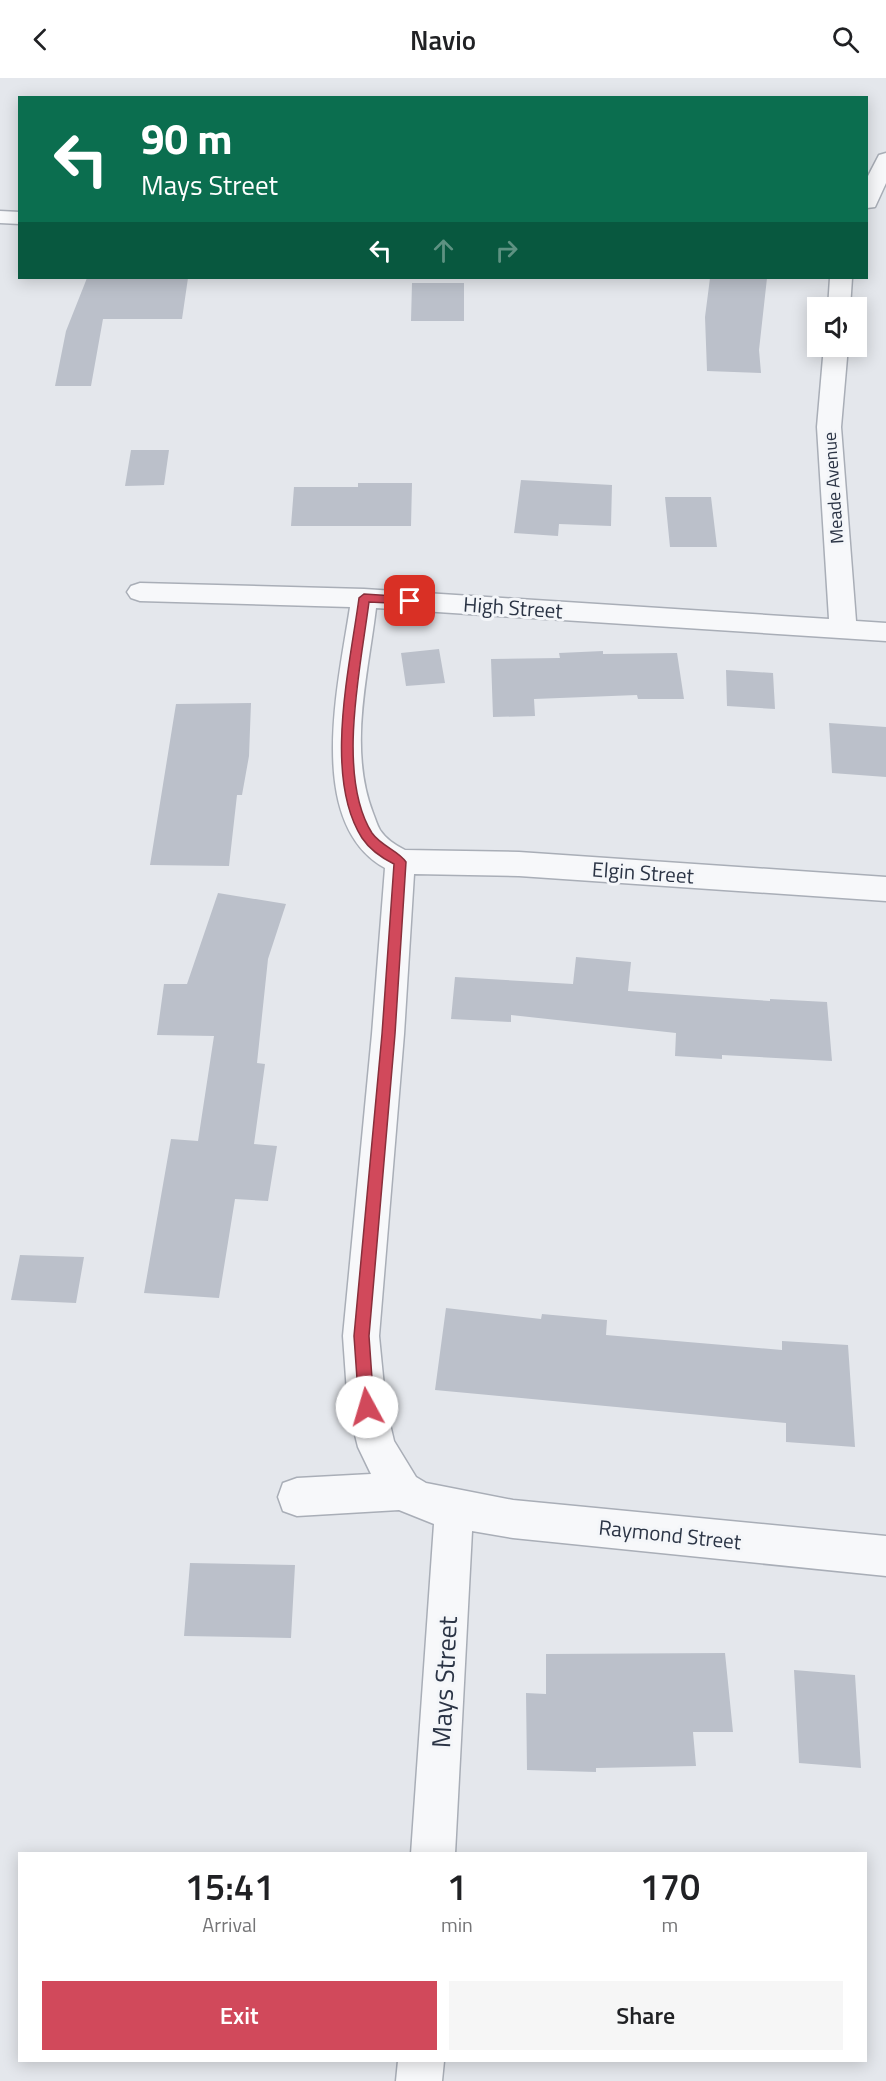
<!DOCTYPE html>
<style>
body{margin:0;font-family:"Titillium Web",sans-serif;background:#f6f6f6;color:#202124;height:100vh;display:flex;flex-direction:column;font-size:22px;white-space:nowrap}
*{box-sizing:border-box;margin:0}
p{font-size:20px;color:#757577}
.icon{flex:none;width:33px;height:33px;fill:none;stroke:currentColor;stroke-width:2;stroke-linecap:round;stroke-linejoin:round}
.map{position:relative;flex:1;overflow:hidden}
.panel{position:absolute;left:18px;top:1774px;width:849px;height:210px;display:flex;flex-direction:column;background:#fff;border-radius:0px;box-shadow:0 3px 15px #0003}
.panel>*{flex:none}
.banner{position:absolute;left:18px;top:18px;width:850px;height:183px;border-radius:0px;box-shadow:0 3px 15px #0003;background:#0b6e4f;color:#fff;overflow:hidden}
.buttons{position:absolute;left:807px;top:219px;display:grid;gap:12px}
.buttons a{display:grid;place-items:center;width:60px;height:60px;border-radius:0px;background:#fff;box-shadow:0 3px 15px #0003;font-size:30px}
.pin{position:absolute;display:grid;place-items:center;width:51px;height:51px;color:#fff;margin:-26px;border-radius:12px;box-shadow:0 3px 9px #0006}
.me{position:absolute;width:66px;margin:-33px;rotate:354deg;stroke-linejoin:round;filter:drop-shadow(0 0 4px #0008)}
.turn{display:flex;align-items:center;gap:21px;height:126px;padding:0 24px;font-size:27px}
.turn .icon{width:78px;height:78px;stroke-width:2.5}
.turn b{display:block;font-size:42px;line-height:51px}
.lanes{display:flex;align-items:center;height:57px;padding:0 24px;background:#0003;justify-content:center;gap:30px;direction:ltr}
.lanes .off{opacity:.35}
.eta{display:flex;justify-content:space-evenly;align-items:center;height:102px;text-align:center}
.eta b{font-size:36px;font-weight:600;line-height:42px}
.action{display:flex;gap:12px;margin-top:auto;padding:12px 24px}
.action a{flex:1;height:69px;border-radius:0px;background:#d1495b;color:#fff;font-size:24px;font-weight:600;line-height:69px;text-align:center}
.action a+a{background:#f6f6f6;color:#202124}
header{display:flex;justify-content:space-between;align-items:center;height:78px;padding:0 24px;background:#fff;font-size:27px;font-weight:600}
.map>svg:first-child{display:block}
</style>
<header><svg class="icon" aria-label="back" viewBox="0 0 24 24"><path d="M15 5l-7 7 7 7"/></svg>Navio<svg class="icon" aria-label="search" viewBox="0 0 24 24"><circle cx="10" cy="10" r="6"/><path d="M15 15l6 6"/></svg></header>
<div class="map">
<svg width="886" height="2003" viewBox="0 0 886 2003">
<rect width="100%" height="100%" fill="#e4e7ec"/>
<path fill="#bbc0ca" d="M 87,200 L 188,200 L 182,241 L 103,241 L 91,308 L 55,308 L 66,253 Z
M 710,200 L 767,200 L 759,272 L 761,295 L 707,293 L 705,239 Z
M 412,205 L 464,205 L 464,243 L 411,243 Z
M 131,372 L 169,372 L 164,407 L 125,408 Z
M 521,402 L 612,407 L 611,448 L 559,446 L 558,458 L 514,455 Z
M 358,405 L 412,405 L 411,448 L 291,448 L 294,409 L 358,409 Z
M 665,419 L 711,419 L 717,469 L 670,469 Z
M 439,571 L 445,605 L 406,608 L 401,575 Z
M 603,573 L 603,576 L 677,575 L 684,621 L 638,621 L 637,617 L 534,621 L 535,638 L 493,639 L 491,581 L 560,580 L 559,575 Z
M 726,592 L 773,595 L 775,631 L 727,628 Z
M 251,625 L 249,678 L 242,717 L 237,717 L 229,788 L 150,787 L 176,626 Z
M 829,645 L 886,649 L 886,699 L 832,695 Z
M 218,815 L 286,826 L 268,881 L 257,985 L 265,986 L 254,1066 L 277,1068 L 268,1123 L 235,1121 L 219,1220 L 144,1215 L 171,1061 L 198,1063 L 214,958 L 157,957 L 164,906 L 187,906 Z
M 576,879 L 631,884 L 628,913 L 770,923 L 770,921 L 827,924 L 832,983 L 722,977 L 722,981 L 675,978 L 676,955 L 511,937 L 511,944 L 451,941 L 455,899 L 573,906 Z
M 20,1177 L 84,1179 L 76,1225 L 11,1222 Z
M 446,1230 L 541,1241 L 542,1236 L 607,1242 L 606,1257 L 782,1272 L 782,1263 L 848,1267 L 855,1369 L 786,1364 L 786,1345 L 435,1312 Z
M 190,1485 L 295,1487 L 291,1560 L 184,1558 Z
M 725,1575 L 733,1654 L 693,1654 L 696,1688 L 596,1690 L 596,1694 L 527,1692 L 526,1615 L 546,1616 L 546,1576 Z
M 794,1592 L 855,1597 L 861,1690 L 799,1685 Z"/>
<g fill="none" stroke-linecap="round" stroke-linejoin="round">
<defs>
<path id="minor" d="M 886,75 L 886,105 L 875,129 L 867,130 L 867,100 L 879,77 Z
M 0,133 L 20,134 L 20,146 L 0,145 Z
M 830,200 L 852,200 L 850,230 L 828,230 Z
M 824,268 L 848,268 L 841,349 L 856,543 L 886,545 L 886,563 L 376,530 C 368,597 348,670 373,735 C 375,740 377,747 380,752 C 386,761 395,767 405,772 L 519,774 L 886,799 L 886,823 L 519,798 L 414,796 L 404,956 L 379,1258 L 386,1329 L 394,1363 L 416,1399 L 426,1405 L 513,1422 L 886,1458 L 886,1498 L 513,1460 L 472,1453 L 455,1776 L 411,1776 L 434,1446 L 399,1432 L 297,1438 L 283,1433 L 278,1419 L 283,1405 L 297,1400 L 371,1396 L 358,1369 L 348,1329 L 343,1258 L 372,956 L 385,790 C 304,745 339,603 350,529 L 140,523 L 131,520 L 127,514 L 131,508 L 140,505 L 364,511 L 829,541 L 817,349 Z
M 398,1983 L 444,1983 L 442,2003 L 396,2003 Z"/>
</defs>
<use href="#minor" stroke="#a9aeb7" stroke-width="3"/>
<use href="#minor" fill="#f7f8fa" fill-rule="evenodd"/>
</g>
<path fill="#d1495b" stroke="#882f3b" stroke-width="1.5" d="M 364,516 L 410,519 L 415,523 L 410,526 L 369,524 C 361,587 336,698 372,755 C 381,768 399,773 406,784 L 395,956 L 369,1258 L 374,1329 L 372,1335 L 367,1337 L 361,1335 L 359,1329 L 354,1258 L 382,956 L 394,786 C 382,780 370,772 362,760 C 323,699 350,588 359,520 Z"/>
<g text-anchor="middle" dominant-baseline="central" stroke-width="6" stroke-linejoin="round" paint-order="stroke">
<g font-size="18" fill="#2b3445" stroke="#f4f6f9">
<text transform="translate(833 410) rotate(-94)">Meade Avenue</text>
</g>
<g font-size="21" fill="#2b3445" stroke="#f4f6f9">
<text transform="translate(513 529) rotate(4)">High Street</text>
<text transform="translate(643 794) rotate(4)">Elgin Street</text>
<text transform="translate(670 1456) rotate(6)">Raymond Street</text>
</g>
<g font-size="26" fill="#2b3445" stroke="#f4f6f9">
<text transform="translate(444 1604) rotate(-87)">Mays Street</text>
</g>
</g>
</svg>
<div class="buttons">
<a><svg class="icon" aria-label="sound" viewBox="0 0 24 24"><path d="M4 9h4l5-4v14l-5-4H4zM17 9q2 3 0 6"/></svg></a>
</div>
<div class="pin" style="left:410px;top:523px;background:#d93025"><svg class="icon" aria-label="arrive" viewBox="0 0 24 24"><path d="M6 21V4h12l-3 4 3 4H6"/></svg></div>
<svg class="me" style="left:367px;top:1329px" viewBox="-20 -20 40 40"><circle r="19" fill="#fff"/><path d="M0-13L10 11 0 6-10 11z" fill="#d1495b"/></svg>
<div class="banner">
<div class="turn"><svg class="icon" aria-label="left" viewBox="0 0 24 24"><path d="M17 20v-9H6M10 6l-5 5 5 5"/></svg><div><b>90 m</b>Mays Street</div></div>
<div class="lanes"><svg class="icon" aria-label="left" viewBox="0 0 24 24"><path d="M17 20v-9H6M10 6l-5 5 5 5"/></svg><svg class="icon off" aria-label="ahead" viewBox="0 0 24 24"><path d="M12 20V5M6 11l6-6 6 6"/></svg><svg class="icon off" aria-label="right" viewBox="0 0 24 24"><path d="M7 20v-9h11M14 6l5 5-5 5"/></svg></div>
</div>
<section class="panel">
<div class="eta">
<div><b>15:41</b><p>Arrival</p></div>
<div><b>1</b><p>min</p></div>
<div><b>170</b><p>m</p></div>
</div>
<div class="action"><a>Exit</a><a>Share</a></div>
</section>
</div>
